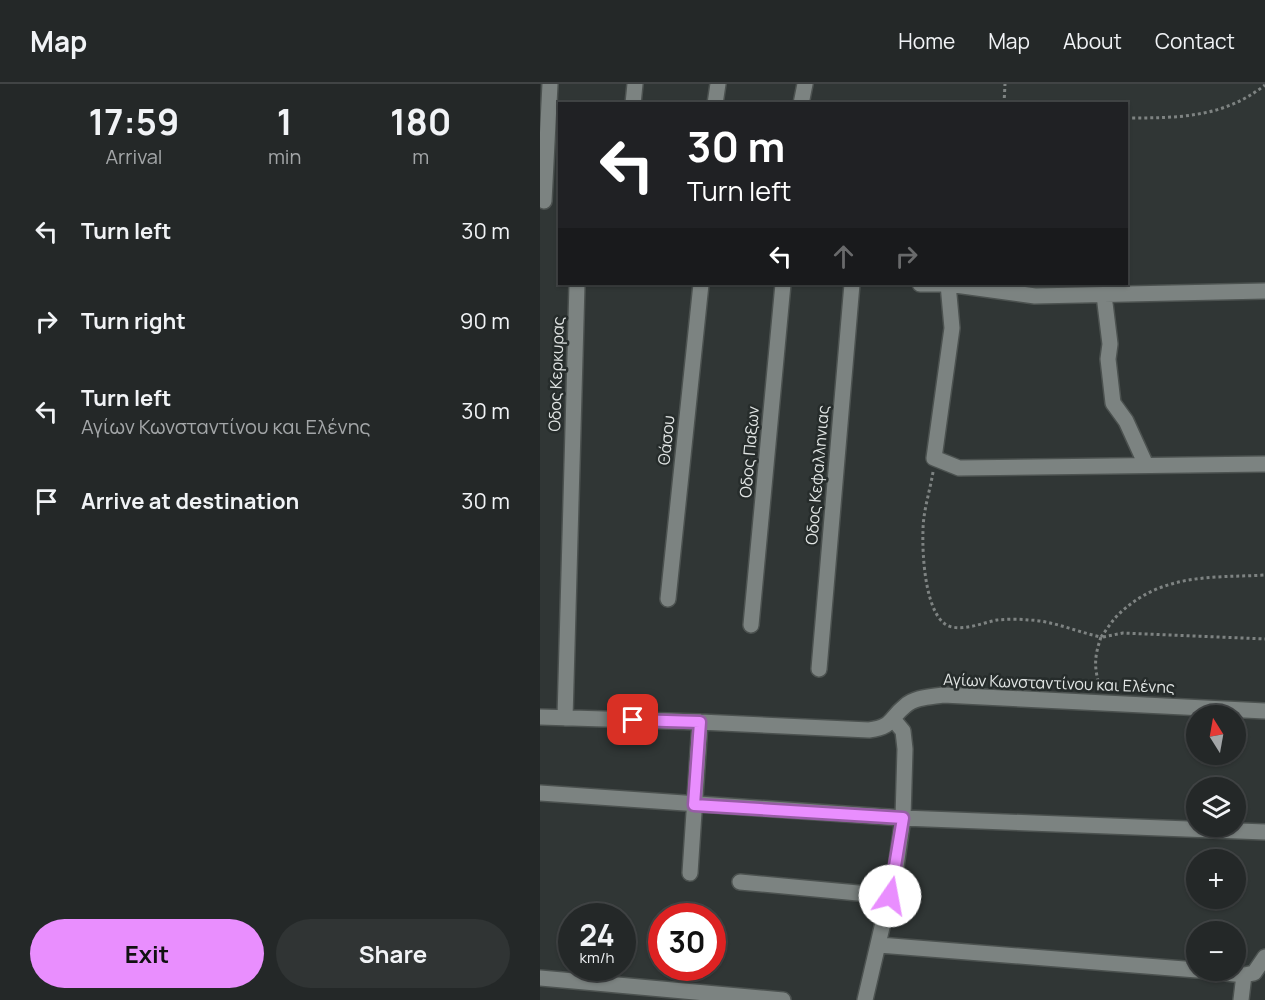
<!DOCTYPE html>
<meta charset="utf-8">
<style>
body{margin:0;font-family:Manrope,sans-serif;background:#303434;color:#f1f3f6;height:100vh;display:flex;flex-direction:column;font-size:22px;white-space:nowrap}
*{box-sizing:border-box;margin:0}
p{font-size:20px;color:#a3a6a8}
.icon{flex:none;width:33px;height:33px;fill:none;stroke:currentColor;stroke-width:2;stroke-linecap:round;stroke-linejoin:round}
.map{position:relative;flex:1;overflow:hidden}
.drawer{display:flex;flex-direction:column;background:#242828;width:540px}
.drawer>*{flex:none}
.guide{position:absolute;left:18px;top:18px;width:570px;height:183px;border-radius:0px;box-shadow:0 2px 4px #0004,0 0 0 2px #414445;background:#202124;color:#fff;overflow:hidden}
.needle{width:39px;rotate:349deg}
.buttons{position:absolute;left:646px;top:621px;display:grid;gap:12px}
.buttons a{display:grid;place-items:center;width:60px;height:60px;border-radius:50%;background:#242828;box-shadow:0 2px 4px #0004,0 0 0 2px #414445;font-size:30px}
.speed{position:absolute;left:18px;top:819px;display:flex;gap:12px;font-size:30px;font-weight:700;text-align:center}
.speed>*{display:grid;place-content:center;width:78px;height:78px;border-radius:50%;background:#242828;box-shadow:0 2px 4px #0004,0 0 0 2px #414445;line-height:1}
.speed small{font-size:15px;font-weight:400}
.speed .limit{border:9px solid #d22;background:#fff;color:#111}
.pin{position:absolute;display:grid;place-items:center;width:51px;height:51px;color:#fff;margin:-26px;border-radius:12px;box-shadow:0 3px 9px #0006}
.me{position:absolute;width:66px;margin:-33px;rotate:12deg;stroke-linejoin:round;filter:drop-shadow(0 0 4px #0008)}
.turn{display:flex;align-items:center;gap:21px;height:126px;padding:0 30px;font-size:27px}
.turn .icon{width:78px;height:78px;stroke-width:2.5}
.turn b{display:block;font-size:42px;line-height:51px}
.lanes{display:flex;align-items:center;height:57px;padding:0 30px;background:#0003;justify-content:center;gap:30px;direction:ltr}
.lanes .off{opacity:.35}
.eta{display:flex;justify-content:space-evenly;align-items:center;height:102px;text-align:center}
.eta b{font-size:36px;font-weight:700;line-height:42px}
.primary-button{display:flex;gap:12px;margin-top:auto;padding:12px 30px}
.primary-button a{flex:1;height:69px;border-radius:36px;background:#e98efe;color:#111;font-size:24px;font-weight:700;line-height:69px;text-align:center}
.primary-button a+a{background:#303434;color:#f1f3f6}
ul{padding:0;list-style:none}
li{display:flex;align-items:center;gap:18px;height:90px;padding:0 30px}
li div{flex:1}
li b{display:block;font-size:22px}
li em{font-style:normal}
header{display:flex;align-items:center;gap:36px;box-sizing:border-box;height:84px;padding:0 30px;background:#242828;border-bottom:2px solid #414445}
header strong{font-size:28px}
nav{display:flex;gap:33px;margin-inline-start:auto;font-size:21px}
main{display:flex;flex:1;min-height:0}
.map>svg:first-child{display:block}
</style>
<header>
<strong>Map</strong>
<nav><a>Home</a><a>Map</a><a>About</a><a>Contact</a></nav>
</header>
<main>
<section class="drawer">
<div class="eta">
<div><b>17:59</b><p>Arrival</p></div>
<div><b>1</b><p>min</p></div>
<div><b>180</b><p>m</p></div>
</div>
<ul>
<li><svg class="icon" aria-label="left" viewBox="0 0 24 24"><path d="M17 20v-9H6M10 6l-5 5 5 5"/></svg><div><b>Turn left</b></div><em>30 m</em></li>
<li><svg class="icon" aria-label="right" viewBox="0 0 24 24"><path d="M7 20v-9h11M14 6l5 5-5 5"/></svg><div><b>Turn right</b></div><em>90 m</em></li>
<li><svg class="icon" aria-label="left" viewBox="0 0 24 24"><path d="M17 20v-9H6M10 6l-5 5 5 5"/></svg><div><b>Turn left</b><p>Αγίων Κωνσταντίνου και Ελένης</p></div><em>30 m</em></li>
<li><svg class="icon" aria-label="arrive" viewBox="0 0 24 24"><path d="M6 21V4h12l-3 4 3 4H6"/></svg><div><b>Arrive at destination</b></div><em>30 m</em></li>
</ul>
<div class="primary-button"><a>Exit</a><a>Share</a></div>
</section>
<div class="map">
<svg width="725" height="916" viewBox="0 0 725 916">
<rect width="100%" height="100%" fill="#303635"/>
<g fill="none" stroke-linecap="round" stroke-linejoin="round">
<defs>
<path id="minor" d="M 93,20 L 95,0
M 175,20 L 178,0
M 261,20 L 265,0
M 4,117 L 10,0
M 380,200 L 408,200 L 495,212 L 725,207
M 408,200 L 412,244 L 394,374 L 419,384 L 725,380
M 564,211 L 570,260 L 568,275 L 573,319 L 586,337 L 606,381
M 128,515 L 161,200
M 211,541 L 243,200
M 279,585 L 312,200
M 0,633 L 160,638 L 329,646 C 353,643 349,635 365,622 C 375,613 390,613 403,611 L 725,627
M 25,634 L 37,200
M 0,709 L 363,734 L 725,748
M 150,789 L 160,638
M 200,798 L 350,812
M 339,861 L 657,886
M 659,886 L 704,891 L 714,889 L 725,873
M 0,894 L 243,916
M 325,916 L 356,783 L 363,734 L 365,665 L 363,647 L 353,635
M 701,916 L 704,891"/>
</defs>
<use href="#minor" stroke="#4c5250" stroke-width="18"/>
<path stroke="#7e8382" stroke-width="3" stroke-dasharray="3 3" stroke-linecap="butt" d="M 464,20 L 465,0
M 586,34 C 638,34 683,34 725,1
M 393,388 C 390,407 383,427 383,447 C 382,469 385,538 412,543 C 427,546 442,539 457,536 C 467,535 479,535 489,536 C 514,537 537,548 561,553 C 554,574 554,583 560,604
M 561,553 C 567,545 573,535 581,528 C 624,489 671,494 725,491
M 563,553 L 583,549 L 725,555"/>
<use href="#minor" stroke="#7c8381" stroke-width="15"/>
</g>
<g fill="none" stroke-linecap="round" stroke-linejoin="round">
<defs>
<path id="route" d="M 93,636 L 160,638 L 154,721 L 363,734 L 350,812"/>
</defs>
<use href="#route" stroke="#975ca5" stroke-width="15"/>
<use href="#route" stroke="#e98efe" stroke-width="10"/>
</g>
<g text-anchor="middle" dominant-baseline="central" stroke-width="5" stroke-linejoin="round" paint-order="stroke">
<g font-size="16" fill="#e1e5e4" stroke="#262c2b">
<text transform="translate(16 290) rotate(-88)">Οδος Κερκυρας</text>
<text transform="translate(126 356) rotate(-84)">Θάσου</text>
<text transform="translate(209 368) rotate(-85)">Οδος Παξων</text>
<text transform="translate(277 391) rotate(-85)">Οδος Κεφαλληνιας</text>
<text transform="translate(519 599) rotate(2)">Αγίων Κωνσταντίνου και Ελένης</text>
</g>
</g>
</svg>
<div class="buttons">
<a><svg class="needle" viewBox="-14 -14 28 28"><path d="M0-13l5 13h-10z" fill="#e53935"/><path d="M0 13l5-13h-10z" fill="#a3a6a8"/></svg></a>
<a><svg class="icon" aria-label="layers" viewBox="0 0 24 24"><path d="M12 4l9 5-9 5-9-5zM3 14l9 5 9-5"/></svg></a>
<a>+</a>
<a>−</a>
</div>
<div class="speed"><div>24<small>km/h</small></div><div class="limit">30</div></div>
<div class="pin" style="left:93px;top:636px;background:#d93025"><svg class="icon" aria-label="arrive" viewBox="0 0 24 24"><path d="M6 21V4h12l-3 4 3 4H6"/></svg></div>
<svg class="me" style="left:350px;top:812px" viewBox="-20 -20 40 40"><circle r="19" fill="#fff"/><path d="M0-13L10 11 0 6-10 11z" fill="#e98efe"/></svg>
<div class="guide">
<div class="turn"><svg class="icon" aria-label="left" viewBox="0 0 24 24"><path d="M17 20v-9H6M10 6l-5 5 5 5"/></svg><div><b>30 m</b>Turn left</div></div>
<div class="lanes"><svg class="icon" aria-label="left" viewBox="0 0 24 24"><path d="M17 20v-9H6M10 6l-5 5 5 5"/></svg><svg class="icon off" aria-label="ahead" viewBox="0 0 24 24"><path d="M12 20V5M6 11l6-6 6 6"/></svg><svg class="icon off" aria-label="right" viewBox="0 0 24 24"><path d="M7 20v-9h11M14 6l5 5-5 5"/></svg></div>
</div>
</div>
</main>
